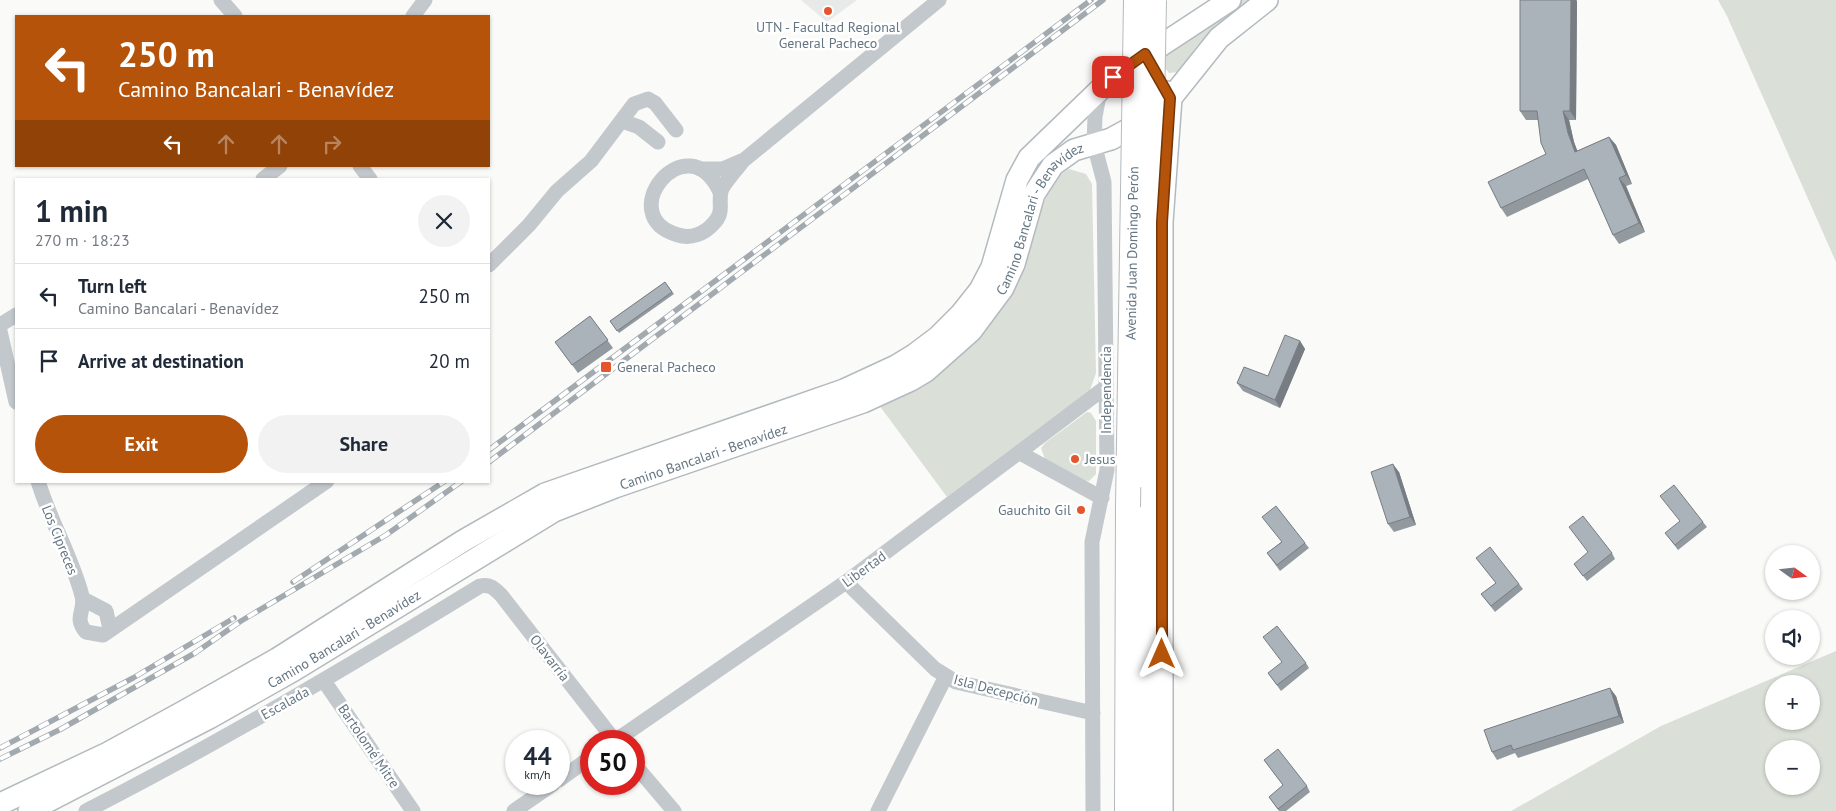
<!DOCTYPE html>
<meta charset="utf-8">
<style>
body{margin:0;font-family:"PT Sans",sans-serif;background:#f2f2f3;color:#1f2937;height:100vh;display:flex;flex-direction:column;font-size:19px;white-space:nowrap}
*{box-sizing:border-box;margin:0}
p{font-size:16px;color:#747a83}
.icon{flex:none;width:28px;height:28px;fill:none;stroke:currentColor;stroke-width:2;stroke-linecap:round;stroke-linejoin:round}
.map{position:relative;flex:1;overflow:hidden}
.details{position:absolute;left:15px;top:178px;width:475px;height:305px;display:flex;flex-direction:column;background:#fff;border-radius:0px;box-shadow:0 1px 4px #0004}
.details>*{flex:none}
.banner{position:absolute;left:15px;top:15px;width:475px;height:152px;border-radius:0px;box-shadow:0 1px 4px #0004;background:#b45309;color:#fff;overflow:hidden}
.needle{width:32px;rotate:105deg}
.tools{position:absolute;left:1765px;top:545px;display:grid;gap:10px}
.tools a{display:grid;place-items:center;width:55px;height:55px;border-radius:50%;background:#fff;box-shadow:0 1px 4px #0004;font-size:25px}
.speed{position:absolute;left:505px;top:730px;display:flex;gap:10px;font-size:25px;font-weight:700;text-align:center}
.speed>*{display:grid;place-content:center;width:65px;height:65px;border-radius:50%;background:#fff;box-shadow:0 1px 4px #0004;line-height:1}
.speed small{font-size:12px;font-weight:400}
.speed .limit{border:8px solid #d22;background:#fff;color:#111}
.pin{position:absolute;display:grid;place-items:center;width:42px;height:42px;color:#fff;margin:-21px;border-radius:10px;box-shadow:0 2px 8px #0006}
.me{position:absolute;width:55px;margin:-28px;rotate:0deg;stroke-linejoin:round;filter:drop-shadow(0 0 4px #0008)}
.turn{display:flex;align-items:center;gap:18px;height:105px;padding:0 20px;font-size:22px}
.turn .icon{width:65px;height:65px;stroke-width:2.5}
.turn b{display:block;font-size:35px;line-height:42px}
.lanes{display:flex;align-items:center;height:48px;padding:0 20px;background:#0003;justify-content:center;gap:25px;direction:ltr}
.lanes .off{opacity:.35}
.round{display:grid;place-items:center;flex:none;width:52px;height:52px;border-radius:26px;background:#f2f2f3}
.head{display:flex;align-items:center;justify-content:space-between;height:85px;padding:0 20px}
h1{font-size:30px;font-weight:800;line-height:38px}
.button{display:flex;gap:10px;margin-top:auto;padding:10px 20px}
.button a{flex:1;height:58px;border-radius:30px;background:#b45309;color:#fff;font-size:20px;font-weight:800;line-height:58px;text-align:center}
.button a+a{background:#f2f2f3;color:#1f2937}
ul{padding:0;list-style:none}
li{display:flex;align-items:center;gap:15px;height:65px;padding:0 20px;border-top:1px solid #e0e1e3}
li div{flex:1}
li b{display:block;font-size:19px}
li em{font-style:normal}
.map>svg:first-child{display:block}
</style>
<div class="map">
<svg width="1836" height="811" viewBox="0 0 1836 811">
<rect width="100%" height="100%" fill="#fafaf8"/>
<path fill="#e8e9e9" d="M 801,0 L 857,0 L 827,22 Z"/>
<path fill="#dadfd7" fill-rule="evenodd" d="M 1242,0 L 1249,0 L 1197,46 L 1178,72 L 1169,73 L 1158,59 Z
M 1718,0 L 1836,0 L 1836,262 L 1727,16 Z
M 1069,169 L 1086,174 L 1092,184 L 1096,373 L 1090,390 L 947,497 L 879,405 L 1040,212 C 1047,195 1052,178 1069,169 Z
M 1087,412 L 1091,413 L 1096,421 L 1096,474 L 1089,481 L 1081,480 L 1045,459 L 1041,448 L 1045,443 Z
M 1836,651 L 1836,811 L 1511,811 L 1661,726 ZM 1774,684 L 1811,684 L 1811,721 L 1774,721 ZM 1774,749 L 1811,749 L 1811,786 L 1774,786 Z"/>
<g fill="none" stroke-linecap="round" stroke-linejoin="round">
<defs>
<g id="secondary">
<path d="M 0,804 L 108,753 L 183,712 L 277,659 L 463,541 L 545,494 L 844,390 L 896,366 L 914,355 L 938,337 L 961,314 L 980,290 L 992,267 L 1017,180 L 1029,158 L 1113,77 L 1230,0"/>
<path id="s1" d="M 29,811 L 209,718 L 294,670 L 554,511 L 615,487 L 863,402 L 911,380 L 926,371 L 971,331 L 1003,288 L 1014,264 L 1034,194 L 1053,165 L 1074,150 L 1111,139 L 1142,122 L 1171,98 L 1219,38 L 1267,0"/>
<path d="M 1162,811 L 1162,222 L 1171,98 L 1167,92"/>
</g>
<path id="primary" d="M 1145,476 L 1146,811
M 1127,811 L 1128,507"/>
</defs>
<use href="#secondary" stroke="#b3babf" stroke-width="24"/>
<use href="#primary" stroke="#b5babe" stroke-width="26"/>
<path stroke="#c3c8cc" stroke-width="15" d="M 221,0 L 235,16
M 413,16 L 425,0
M 622,121 L 639,127 L 658,142
M 360,166 L 370,179
M 700,169 L 723,169 L 744,160 L 939,0
M 263,179 L 280,166
M 720,192 C 687,121 611,216 678,235 C 691,239 704,234 713,224 C 725,212 718,204 721,192 C 722,185 738,168 743,161
M 489,265 L 529,225 L 557,191 L 591,161 L 634,104 L 648,99 L 655,103 L 676,130
M 0,325 L 16,315
M 0,331 L 16,402
M 1020,453 L 1102,498
M 38,481 C 50,521 72,557 82,596 C 86,611 73,617 86,632 L 103,635 L 327,481
M 846,582 L 935,669 L 956,682 L 1093,713
M 83,599 L 106,611 L 110,629
M 324,681 L 413,811
M 615,741 L 846,582 L 1106,387
M 634,764 L 674,811
M 559,780 L 591,757
M 86,811 C 221,742 351,665 480,586 C 490,584 494,588 501,595 L 615,741
M 514,811 L 553,784
M 878,811 L 946,676
M 1093,811 L 1092,542 L 1107,470 L 1104,182 L 1094,144 L 1095,117 L 1100,90"/>
<use href="#secondary" stroke="#fff" stroke-width="21"/>
<use href="#primary" stroke="#fff" stroke-width="24"/>
<defs>
<path id="rail" d="M 489,450 L 1091,0
M 489,462 L 1103,0
M 293,582 L 445,481
M 0,748 L 133,678 L 234,618
M 0,759 L 61,729 L 195,653 L 241,621 L 386,535 L 462,481"/>
</defs>
<use href="#rail" stroke="#a2aab0" stroke-width="5.5"/>
<use href="#rail" stroke="#fff" stroke-width="4" stroke-dasharray="11" stroke-linecap="butt"/>
<defs>
<g id="primary-bridge">
<path d="M 1145,476 L 1154,0"/>
<path id="s2" d="M 1128,507 L 1136,0"/>
</g>
</defs>
<use href="#primary-bridge" stroke="#b5babe" stroke-width="26" stroke-linecap="butt"/>
<use href="#primary-bridge" stroke="#fff" stroke-width="24"/>
</g>
<path fill="#929a9f" d="M 1520,0 L 1576,0 L 1577,1 L 1576,120 L 1569,120 L 1574,142 L 1577,151 L 1609,137 L 1616,145 L 1632,184 L 1626,186 L 1645,232 L 1619,244 L 1613,235 L 1588,179 L 1507,217 L 1501,208 L 1546,154 L 1538,120 L 1526,120 L 1520,111 Z
M 665,282 L 674,294 L 619,333 L 610,321 Z
M 590,316 L 613,348 L 578,373 L 555,342 Z
M 1300,341 L 1305,349 L 1280,408 L 1243,391 L 1237,383 L 1268,376 Z
M 1399,472 L 1416,525 L 1394,532 L 1388,524 Z
M 1703,522 L 1707,527 L 1678,550 L 1665,533 Z
M 1281,542 L 1305,543 L 1309,548 L 1280,571 L 1267,553 Z
M 1612,553 L 1615,559 L 1587,581 L 1574,564 Z
M 1476,558 L 1519,584 L 1523,589 L 1495,612 L 1481,594 L 1496,583 Z
M 1306,663 L 1309,668 L 1281,691 L 1268,673 Z
M 1616,696 L 1624,723 L 1518,758 L 1515,753 L 1497,760 L 1492,752 Z
M 1264,760 L 1307,786 L 1310,792 L 1286,811 L 1279,811 L 1269,797 L 1283,785 Z"/>
<path fill="#777d82" d="M 1571,0 L 1576,0 L 1577,1 L 1576,120 L 1570,111 Z
M 1563,111 L 1569,120 L 1574,142 L 1581,160 L 1575,152 L 1568,133 Z
M 1609,137 L 1616,145 L 1632,184 L 1626,175 Z
M 1619,178 L 1626,186 L 1645,232 L 1639,223 Z
M 1300,341 L 1305,349 L 1280,408 L 1275,400 Z
M 1393,464 L 1399,472 L 1416,525 L 1410,517 Z
M 1610,688 L 1616,696 L 1624,723 L 1619,716 Z"/>
<path fill="#aab3b9" stroke="#777d82" d="M 1520,0 L 1571,0 L 1570,111 L 1563,111 L 1568,133 L 1575,152 L 1609,137 L 1626,175 L 1619,178 L 1639,223 L 1613,235 L 1584,169 L 1501,208 L 1488,182 L 1546,154 L 1541,143 L 1537,111 L 1520,111 Z
M 665,282 L 672,292 L 617,331 L 610,321 Z
M 590,316 L 608,340 L 572,365 L 555,342 Z
M 1285,335 L 1300,341 L 1275,400 L 1237,383 L 1244,367 L 1268,376 Z
M 1393,464 L 1410,517 L 1388,524 L 1371,472 Z
M 1674,485 L 1703,522 L 1675,545 L 1665,533 L 1680,521 L 1660,496 Z
M 1276,506 L 1305,543 L 1277,565 L 1267,553 L 1282,542 L 1262,517 Z
M 1583,516 L 1612,553 L 1583,576 L 1574,564 L 1588,552 L 1569,527 Z
M 1490,547 L 1519,584 L 1491,606 L 1481,594 L 1496,583 L 1476,558 Z
M 1277,626 L 1306,663 L 1277,685 L 1268,673 L 1282,662 L 1263,637 Z
M 1610,688 L 1619,716 L 1513,750 L 1511,745 L 1492,752 L 1484,730 Z
M 1278,749 L 1307,786 L 1278,809 L 1269,797 L 1283,785 L 1264,760 Z"/>
<g fill="none" stroke-linecap="round" stroke-linejoin="round">
<defs>
<path id="route" d="M 1113,77 L 1145,54 L 1170,98 L 1162,222 L 1162,654"/>
</defs>
<use href="#route" stroke="#753606" stroke-width="12"/>
<use href="#route" stroke="#b45309" stroke-width="9"/>
</g>
<g fill="#e4572e" stroke="#fff" stroke-width="2">
<circle cx="828" cy="11" r="5"/>
<rect x="600" y="361" width="12" height="12" rx="2.5"/>
<circle cx="1075" cy="459" r="5"/>
<circle cx="1081" cy="510" r="5"/>
</g>
<g text-anchor="middle" dominant-baseline="central" stroke-width="5" stroke-linejoin="round" paint-order="stroke">
<g font-size="14" fill="#657683" stroke="#fff" text-anchor="start">
<text x="828" y="27" text-anchor="middle">UTN - Facultad Regional<tspan x="828" dy="16">General Pacheco</tspan></text>
<text x="617" y="367">General Pacheco</text>
<text x="1085" y="459">Jesus</text>
<text x="1071" y="510" text-anchor="end">Gauchito Gil</text>
</g>
<g font-size="14" fill="#657683" stroke="#fff">
<text stroke="none"><textPath href="#s1" startOffset="1198">Camino Bancalari - Benavídez</textPath></text>
<text stroke="none"><textPath href="#s2" startOffset="254">Avenida Juan Domingo Perón</textPath></text>
<text transform="translate(1106 390) rotate(-90)">Independencia</text>
<text stroke="none"><textPath href="#s1" startOffset="764">Camino Bancalari - Benavídez</textPath></text>
<text transform="translate(60 540) rotate(68)">Los Cipreces</text>
<text transform="translate(864 569) rotate(-36)">Libertad</text>
<text stroke="none"><textPath href="#s1" startOffset="359">Camino Bancalari - Benavídez</textPath></text>
<text transform="translate(550 658) rotate(52)">Olavarría</text>
<text transform="translate(996 690) rotate(15)">Isla Decepción</text>
<text transform="translate(285 703) rotate(-29)">Escalada</text>
<text transform="translate(369 746) rotate(56)">Bartolomé Mitre</text>
</g>
</g>
</svg>
<div class="tools">
<a><svg class="needle" viewBox="-14 -14 28 28"><path d="M0-13l5 13h-10z" fill="#e53935"/><path d="M0 13l5-13h-10z" fill="#747a83"/></svg></a>
<a><svg class="icon" aria-label="sound" viewBox="0 0 24 24"><path d="M4 9h4l5-4v14l-5-4H4zM17 9q2 3 0 6"/></svg></a>
<a>+</a>
<a>−</a>
</div>
<div class="speed"><div>44<small>km/h</small></div><div class="limit">50</div></div>
<div class="pin" style="left:1113px;top:77px;background:#d93025"><svg class="icon" aria-label="arrive" viewBox="0 0 24 24"><path d="M6 21V4h12l-3 4 3 4H6"/></svg></div>
<svg class="me" style="left:1162px;top:654px" viewBox="-20 -20 40 40"><path d="M0-17L14 15 0 8-14 15z" fill="#b45309" stroke="#fff" stroke-width="4"/></svg>
<div class="banner">
<div class="turn"><svg class="icon" aria-label="left" viewBox="0 0 24 24"><path d="M17 20v-9H6M10 6l-5 5 5 5"/></svg><div><b>250 m</b>Camino Bancalari - Benavídez</div></div>
<div class="lanes"><svg class="icon" aria-label="left" viewBox="0 0 24 24"><path d="M17 20v-9H6M10 6l-5 5 5 5"/></svg><svg class="icon off" aria-label="ahead" viewBox="0 0 24 24"><path d="M12 20V5M6 11l6-6 6 6"/></svg><svg class="icon off" aria-label="ahead" viewBox="0 0 24 24"><path d="M12 20V5M6 11l6-6 6 6"/></svg><svg class="icon off" aria-label="right" viewBox="0 0 24 24"><path d="M7 20v-9h11M14 6l5 5-5 5"/></svg></div>
</div>
<section class="details">
<div class="head"><div><h1>1 min</h1><p>270 m · 18:23</p></div><a class="round"><svg class="icon" aria-label="close" viewBox="0 0 24 24"><path d="M6 6l12 12M18 6L6 18"/></svg></a></div>
<ul>
<li><svg class="icon" aria-label="left" viewBox="0 0 24 24"><path d="M17 20v-9H6M10 6l-5 5 5 5"/></svg><div><b>Turn left</b><p>Camino Bancalari - Benavídez</p></div><em>250 m</em></li>
<li><svg class="icon" aria-label="arrive" viewBox="0 0 24 24"><path d="M6 21V4h12l-3 4 3 4H6"/></svg><div><b>Arrive at destination</b></div><em>20 m</em></li>
</ul>
<div class="button"><a>Exit</a><a>Share</a></div>
</section>
</div>
